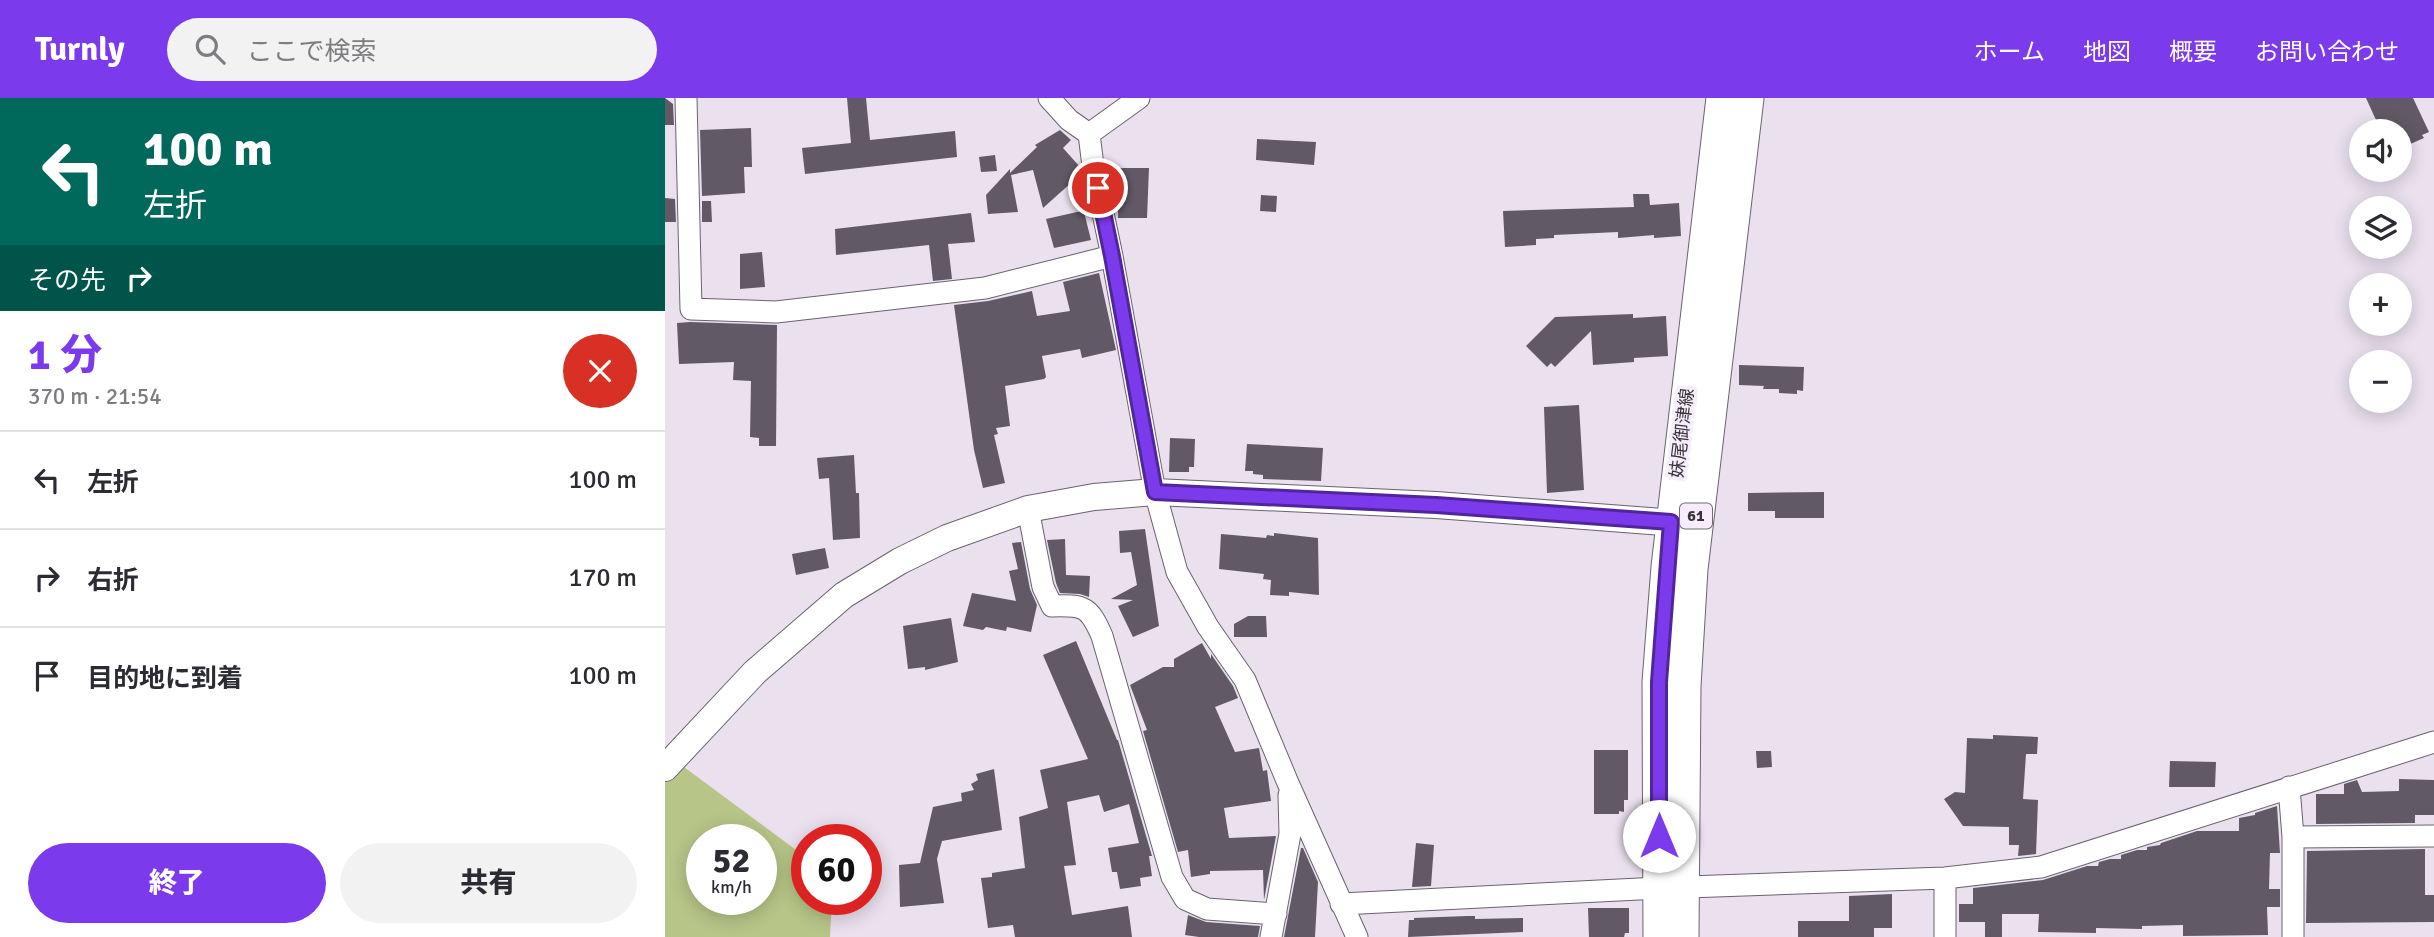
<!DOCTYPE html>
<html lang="ja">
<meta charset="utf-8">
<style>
body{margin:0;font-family:Signika,"Noto Sans JP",sans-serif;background:#f2f2f3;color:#2b2b33;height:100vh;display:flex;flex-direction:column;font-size:26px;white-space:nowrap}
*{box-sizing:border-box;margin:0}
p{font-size:23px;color:#7c7c81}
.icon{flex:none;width:38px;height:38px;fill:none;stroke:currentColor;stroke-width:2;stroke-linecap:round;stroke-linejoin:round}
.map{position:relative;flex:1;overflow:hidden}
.panel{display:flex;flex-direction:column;background:#fff;width:665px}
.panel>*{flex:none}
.top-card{background:#00695c;color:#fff;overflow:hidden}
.buttons{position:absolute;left:1684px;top:21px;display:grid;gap:14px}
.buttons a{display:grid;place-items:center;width:63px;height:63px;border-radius:50%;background:#fff;box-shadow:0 4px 18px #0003;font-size:35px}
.speed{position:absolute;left:21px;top:726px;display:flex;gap:14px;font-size:35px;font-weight:700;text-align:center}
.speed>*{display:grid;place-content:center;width:91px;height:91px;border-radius:50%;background:#fff;box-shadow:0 4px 18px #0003;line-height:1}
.speed small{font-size:18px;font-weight:400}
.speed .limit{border:10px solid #d22;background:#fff;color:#111}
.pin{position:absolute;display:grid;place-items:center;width:60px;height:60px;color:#fff;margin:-30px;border:4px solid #fff;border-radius:50%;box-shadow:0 2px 7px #0007}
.me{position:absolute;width:77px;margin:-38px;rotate:0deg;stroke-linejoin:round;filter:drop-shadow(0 0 5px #0008)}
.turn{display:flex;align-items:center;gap:24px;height:147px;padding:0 28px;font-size:32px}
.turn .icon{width:91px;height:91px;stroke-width:2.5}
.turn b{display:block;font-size:49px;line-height:60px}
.then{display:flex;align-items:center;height:66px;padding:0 28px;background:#0003;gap:14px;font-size:26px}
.round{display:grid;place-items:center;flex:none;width:74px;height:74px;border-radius:37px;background:#f2f2f3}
.head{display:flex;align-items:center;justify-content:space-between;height:119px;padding:0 28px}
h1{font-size:42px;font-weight:800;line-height:52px;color:#7c3aed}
.button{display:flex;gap:14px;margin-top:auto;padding:14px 28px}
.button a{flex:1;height:80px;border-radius:42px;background:#7c3aed;color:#fff;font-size:28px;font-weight:800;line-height:80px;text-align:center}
.button a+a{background:#f2f2f3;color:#2b2b33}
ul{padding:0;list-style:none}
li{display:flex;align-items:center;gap:21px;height:98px;padding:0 28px;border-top:2px solid #e1e1e2}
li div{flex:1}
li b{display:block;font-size:26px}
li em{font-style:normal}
header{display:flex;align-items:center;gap:42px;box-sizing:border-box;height:98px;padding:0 35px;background:#7c3aed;color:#fff}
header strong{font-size:33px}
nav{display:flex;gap:38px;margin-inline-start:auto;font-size:24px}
.search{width:490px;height:63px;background:#f2f2f3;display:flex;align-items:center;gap:18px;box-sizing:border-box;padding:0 24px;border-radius:38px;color:#7c7c81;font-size:26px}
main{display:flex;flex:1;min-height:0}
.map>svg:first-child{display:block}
</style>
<header>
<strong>Turnly</strong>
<div class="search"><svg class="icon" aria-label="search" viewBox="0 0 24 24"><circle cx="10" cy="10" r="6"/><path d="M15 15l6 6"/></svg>ここで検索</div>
<nav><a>ホーム</a><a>地図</a><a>概要</a><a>お問い合わせ</a></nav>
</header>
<main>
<section class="panel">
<div class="top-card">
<div class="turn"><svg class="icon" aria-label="left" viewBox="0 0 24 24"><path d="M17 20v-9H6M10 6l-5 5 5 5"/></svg><div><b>100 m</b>左折</div></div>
<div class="then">その先<svg class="icon" aria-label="right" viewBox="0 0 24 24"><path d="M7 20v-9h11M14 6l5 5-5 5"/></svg></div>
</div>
<div class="head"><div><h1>1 分</h1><p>370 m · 21:54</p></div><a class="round" style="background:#d93025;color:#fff"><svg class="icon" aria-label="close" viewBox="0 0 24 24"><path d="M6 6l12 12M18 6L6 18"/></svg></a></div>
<ul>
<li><svg class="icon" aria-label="left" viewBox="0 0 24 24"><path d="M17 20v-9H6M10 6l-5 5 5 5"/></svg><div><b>左折</b></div><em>100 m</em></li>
<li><svg class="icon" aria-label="right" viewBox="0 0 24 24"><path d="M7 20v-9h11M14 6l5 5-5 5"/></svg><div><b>右折</b></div><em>170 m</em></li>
<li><svg class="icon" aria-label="arrive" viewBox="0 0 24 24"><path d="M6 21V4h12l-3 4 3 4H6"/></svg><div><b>目的地に到着</b></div><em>100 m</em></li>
</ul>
<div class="button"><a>終了</a><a>共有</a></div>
</section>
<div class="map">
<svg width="1769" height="839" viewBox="0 0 1769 839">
<rect width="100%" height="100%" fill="#eae0ee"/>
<path fill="#b7c588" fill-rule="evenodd" d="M 0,655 L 142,760 L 142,802 L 167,802 L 165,839 L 0,839 ZM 37,742 L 96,742 L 96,802 L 37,802 Z"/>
<path fill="#615965" d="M 0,0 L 8,6 L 9,27 L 0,27 Z
M 182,0 L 201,0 L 205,42 L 290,33 L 292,59 L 140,76 L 137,50 L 186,45 Z
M 1701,0 L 1748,0 L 1764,34 L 1757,37 L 1759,40 L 1734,51 L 1734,33 L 1716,33 Z
M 86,30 L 87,69 L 79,69 L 80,95 L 37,98 L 35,32 Z
M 395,32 L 406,42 L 398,50 L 415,69 L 416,76 L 378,110 L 368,72 L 346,77 L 353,114 L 323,116 L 321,97 L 345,71 L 345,75 L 372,49 L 370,47 Z
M 592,41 L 651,44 L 649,67 L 591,62 Z
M 330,57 L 332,73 L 316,74 L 314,59 Z
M 459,70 L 484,70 L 482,120 L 453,120 L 453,88 L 449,88 L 447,71 Z
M 968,96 L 984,96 L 985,107 L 1014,105 L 1016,138 L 989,140 L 989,137 L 953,140 L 953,134 L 889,137 L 889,140 L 871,141 L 871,147 L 840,149 L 838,113 L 969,109 Z
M 596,97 L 612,98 L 611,114 L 595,113 Z
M 0,100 L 10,101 L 11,124 L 0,124 Z
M 37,103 L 46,103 L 47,124 L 37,124 Z
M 412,114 L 419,114 L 426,142 L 389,150 L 381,121 Z
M 306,115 L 310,144 L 283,146 L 287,181 L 268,183 L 264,147 L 171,157 L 170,131 Z
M 97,154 L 100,189 L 75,191 L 75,156 Z
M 434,175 L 451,252 L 417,260 L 415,251 L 377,258 L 381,279 L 379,281 L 340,288 L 345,328 L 331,330 L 333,336 L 329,337 L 340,385 L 318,390 L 309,352 L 289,207 L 323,203 L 367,193 L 372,218 L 405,213 L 398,184 Z
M 968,216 L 968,220 L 1001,218 L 1003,258 L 969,260 L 969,264 L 928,267 L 926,233 L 890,269 L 886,265 L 882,269 L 861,248 L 890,219 Z
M 25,224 L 112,227 L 111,348 L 94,348 L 94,340 L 85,339 L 86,283 L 68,282 L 69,264 L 14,266 L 12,225 Z
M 1074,267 L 1139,269 L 1138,293 L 1132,292 L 1132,296 L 1114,295 L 1114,291 L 1098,291 L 1099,288 L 1074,287 Z
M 914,307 L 919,392 L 882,395 L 879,309 Z
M 505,340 L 530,341 L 529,369 L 524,369 L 524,374 L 504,374 Z
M 582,346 L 658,350 L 656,383 L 598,381 L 598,377 L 588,376 L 588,373 L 580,373 Z
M 189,357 L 191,395 L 194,395 L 195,440 L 168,442 L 164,380 L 154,381 L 152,360 Z
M 1159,394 L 1159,420 L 1110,420 L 1110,413 L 1083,413 L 1083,395 Z
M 480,431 L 494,528 L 468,539 L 453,508 L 468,502 L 446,501 L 472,487 L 466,454 L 455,455 L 454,433 Z
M 609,435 L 653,440 L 654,497 L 624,494 L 624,498 L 605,497 L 606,482 L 598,481 L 599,476 L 554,471 L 556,436 L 601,440 L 602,437 L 609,438 Z
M 400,441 L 401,477 L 425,478 L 424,499 L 415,496 L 395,495 L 391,485 L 382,442 Z
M 356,444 L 365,491 L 372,507 L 366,534 L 342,529 L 341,533 L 321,529 L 318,532 L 298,528 L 307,495 L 351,503 L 344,473 L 353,471 L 347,445 Z
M 160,450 L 164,470 L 131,477 L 127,456 Z
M 583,518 L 601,518 L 602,539 L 569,539 L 569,526 Z
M 286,520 L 293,564 L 260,572 L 260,569 L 243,571 L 238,528 Z
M 411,543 L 452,642 L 453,642 L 487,758 L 484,758 L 487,778 L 475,780 L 476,788 L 455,791 L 452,774 L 447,774 L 443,750 L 474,745 L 464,706 L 439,714 L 434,697 L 402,704 L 411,767 L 399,768 L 407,817 L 463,808 L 467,839 L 350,839 L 348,827 L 323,830 L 316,780 L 327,779 L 327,775 L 360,770 L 354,719 L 383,710 L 375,672 L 423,661 L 378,557 Z
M 537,545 L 546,561 L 546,556 L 568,588 L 573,600 L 550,609 L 570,654 L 594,650 L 598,673 L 602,672 L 606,703 L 559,710 L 564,740 L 611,738 L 599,802 L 598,772 L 545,773 L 545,776 L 526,779 L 523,752 L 513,754 L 478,633 L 482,632 L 465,587 L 498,569 L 509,569 L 509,561 Z
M 1328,637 L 1373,639 L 1372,656 L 1361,656 L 1358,701 L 1373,702 L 1371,756 L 1353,758 L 1354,747 L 1344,747 L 1344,729 L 1298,728 L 1279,701 L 1290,694 L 1300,695 L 1302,640 L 1328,641 Z
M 929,652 L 963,652 L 963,702 L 959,702 L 959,714 L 954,713 L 954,716 L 929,716 Z
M 1091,653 L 1106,653 L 1107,669 L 1092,670 Z
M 1505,663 L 1551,664 L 1550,689 L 1504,689 Z
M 329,671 L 337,732 L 277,743 L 272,761 L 279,805 L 235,809 L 234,767 L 255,765 L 268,709 L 297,703 L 296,695 L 309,692 L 306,686 L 313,682 L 311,676 Z
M 1734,681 L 1769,682 L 1769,717 L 1750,717 L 1750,725 L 1651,726 L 1651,696 L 1679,696 L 1679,686 L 1692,682 L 1697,694 L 1734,693 Z
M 1612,708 L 1615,755 L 1605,755 L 1604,791 L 1615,791 L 1615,809 L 1602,809 L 1603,837 L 1518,838 L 1518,827 L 1477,828 L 1477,831 L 1431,830 L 1431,835 L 1373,834 L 1374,816 L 1337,816 L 1337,839 L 1320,839 L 1320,824 L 1294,824 L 1294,806 L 1308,806 L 1308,790 L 1378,782 L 1422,768 L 1433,768 L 1434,764 L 1445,761 L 1456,761 L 1456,757 L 1472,752 L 1482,752 L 1482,749 L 1495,747 L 1496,745 L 1532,733 L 1574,733 L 1574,720 L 1590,717 L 1590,715 Z
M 751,745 L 769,747 L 766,788 L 747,789 Z
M 636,750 L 638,750 L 653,784 L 650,839 L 619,839 Z
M 1760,751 L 1760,797 L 1769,797 L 1769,824 L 1641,825 L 1642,753 Z
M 1227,796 L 1227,830 L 1209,830 L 1209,839 L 1133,839 L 1133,823 L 1184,823 L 1184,798 Z
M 923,810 L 964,810 L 964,835 L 960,835 L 959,839 L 924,839 Z
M 523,817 L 541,824 L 595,828 L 593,839 L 534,839 L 520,837 Z
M 802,818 L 810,818 L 810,821 L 858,820 L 858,834 L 743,839 L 744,822 L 749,822 L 749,820 Z"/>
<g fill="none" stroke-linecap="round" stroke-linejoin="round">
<defs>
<path id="minor" d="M 21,0 L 26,211 L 111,214 L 320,190 L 447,158
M 384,0 L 404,22 L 424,36 L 428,68 L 447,158 L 490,394 L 512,474 L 543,529 L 580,582 L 623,685 L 692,839
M 424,36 L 474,0
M 363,411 L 378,489 L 387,508 C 419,507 424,508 437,538 L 507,779 L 520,801 L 542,811 L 611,816
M 1624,689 L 1628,739 L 1628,839
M 1628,739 L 1769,738
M 676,806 L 994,790 L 1280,780 L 1376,769 L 1769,644
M 606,839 L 625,736 L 624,697
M 1280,839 L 1280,780"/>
<path id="tertiary" d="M 0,670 L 90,574 L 179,497 L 235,463 L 282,440 L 363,411 L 429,399 L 490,394 L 771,407 L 1025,426"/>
<path id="primary" d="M 995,839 L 994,584 L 1003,469 L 1058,0
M 1017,839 L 1019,588 L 1026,471 L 1082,0"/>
</defs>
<use href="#minor" stroke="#6b626f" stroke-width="23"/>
<use href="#tertiary" stroke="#6b626f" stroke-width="28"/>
<use href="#primary" stroke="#6b626f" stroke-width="35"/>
<use href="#minor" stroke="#fff" stroke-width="21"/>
<use href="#tertiary" stroke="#fff" stroke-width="26"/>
<use href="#primary" stroke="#fff" stroke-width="33"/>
</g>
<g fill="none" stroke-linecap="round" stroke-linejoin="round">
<defs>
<path id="route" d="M 433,90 L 447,158 L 490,394 L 771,407 L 1006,424 L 994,584 L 994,738"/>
</defs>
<use href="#route" stroke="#51269a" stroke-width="18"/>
<use href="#route" stroke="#7c3aed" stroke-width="12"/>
</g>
<g text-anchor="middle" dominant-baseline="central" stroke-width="7" stroke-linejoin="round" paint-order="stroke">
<rect fill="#f7edfc" stroke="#716c74" stroke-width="2" x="1015" y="405.5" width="32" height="25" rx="5"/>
<g font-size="16" font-weight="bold" fill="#38343a">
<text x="1031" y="418">61</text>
</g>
<g font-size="18" fill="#38343a" stroke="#f7edfc">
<text transform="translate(1017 335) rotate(-83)">妹尾御津線</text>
</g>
</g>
</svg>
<div class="buttons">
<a><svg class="icon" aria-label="sound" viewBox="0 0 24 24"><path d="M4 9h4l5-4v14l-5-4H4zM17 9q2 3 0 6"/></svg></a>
<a><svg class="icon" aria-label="layers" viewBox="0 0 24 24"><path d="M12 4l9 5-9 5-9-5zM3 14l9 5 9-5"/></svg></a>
<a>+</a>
<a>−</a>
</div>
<div class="speed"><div>52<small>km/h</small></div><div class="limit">60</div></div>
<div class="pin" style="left:433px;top:90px;background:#d93025"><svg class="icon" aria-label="arrive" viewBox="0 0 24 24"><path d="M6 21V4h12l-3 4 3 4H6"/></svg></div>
<svg class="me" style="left:994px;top:738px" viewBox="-20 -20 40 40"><circle r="19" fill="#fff"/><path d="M0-13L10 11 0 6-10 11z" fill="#7c3aed"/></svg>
</div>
</main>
